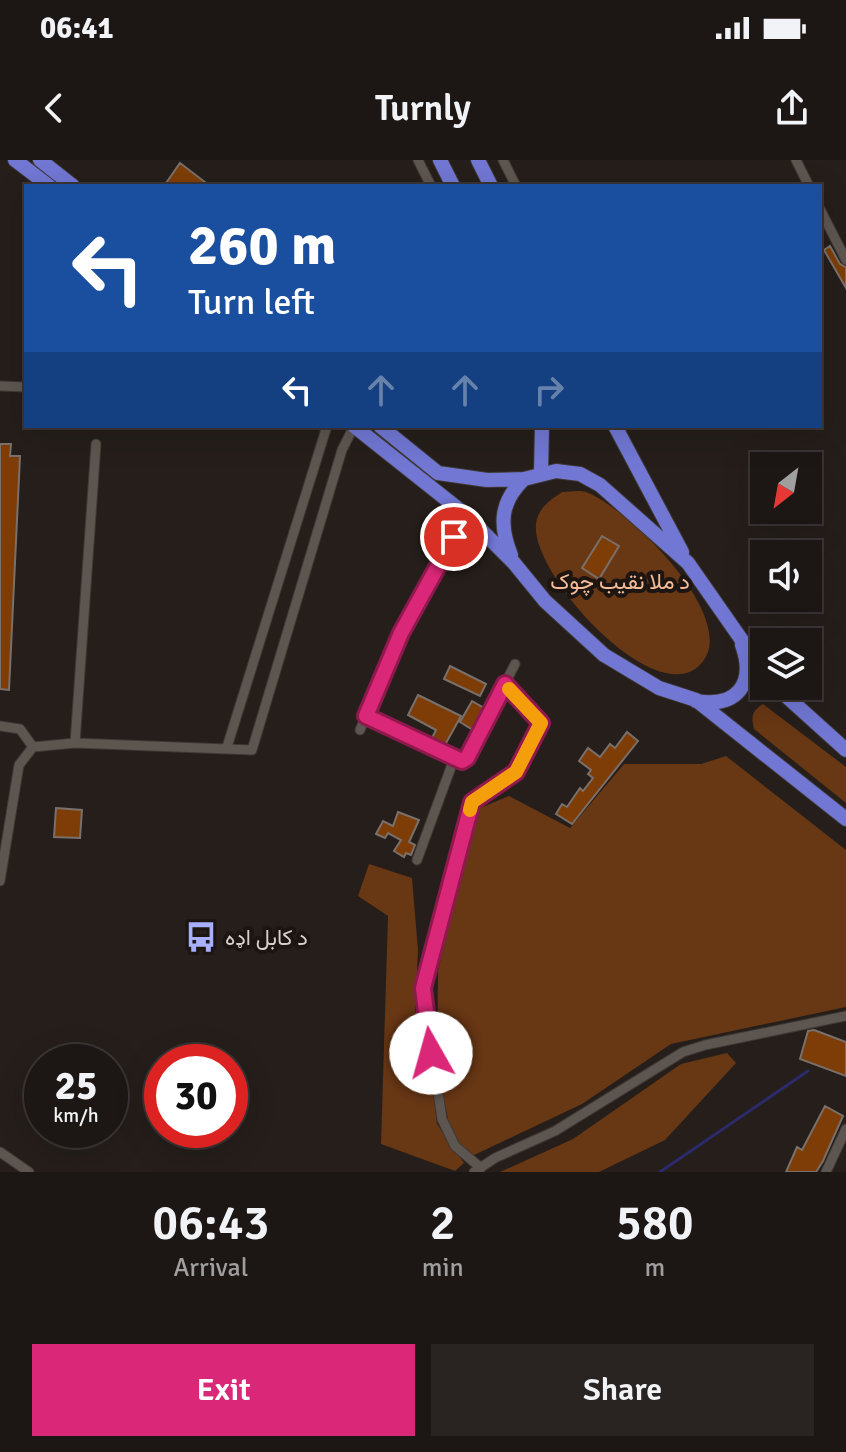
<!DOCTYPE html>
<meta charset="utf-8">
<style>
body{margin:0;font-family:Signika,Vazirmatn,sans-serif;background:#292322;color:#f1f3f6;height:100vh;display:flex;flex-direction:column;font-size:30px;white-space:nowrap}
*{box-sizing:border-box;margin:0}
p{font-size:26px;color:#a09fa0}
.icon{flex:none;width:44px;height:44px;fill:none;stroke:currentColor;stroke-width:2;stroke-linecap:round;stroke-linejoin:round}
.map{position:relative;height:1012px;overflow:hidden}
.side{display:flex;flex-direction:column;background:#1c1614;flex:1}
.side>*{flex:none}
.hud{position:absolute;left:24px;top:24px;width:798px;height:244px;border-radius:0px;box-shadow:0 8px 32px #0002,0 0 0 2px #3a3534;background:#1a4fa0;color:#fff;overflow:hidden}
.needle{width:52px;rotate:211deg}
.tools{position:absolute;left:750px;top:292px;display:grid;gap:16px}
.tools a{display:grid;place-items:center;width:72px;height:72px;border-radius:0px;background:#1c1614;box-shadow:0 8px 32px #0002,0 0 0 2px #3a3534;font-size:40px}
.speed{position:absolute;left:24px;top:884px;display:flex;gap:16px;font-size:40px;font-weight:700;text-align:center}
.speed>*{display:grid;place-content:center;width:104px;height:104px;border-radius:50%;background:#1c1614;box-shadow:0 8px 32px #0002,0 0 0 2px #3a3534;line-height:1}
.speed small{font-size:20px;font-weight:400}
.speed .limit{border:12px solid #d22;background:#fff;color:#111}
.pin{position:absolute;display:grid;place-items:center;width:68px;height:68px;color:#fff;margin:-34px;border:4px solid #fff;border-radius:50%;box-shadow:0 2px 8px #0007}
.me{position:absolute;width:88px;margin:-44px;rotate:353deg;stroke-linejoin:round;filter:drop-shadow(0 0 6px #0008)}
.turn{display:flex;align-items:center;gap:28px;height:168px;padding:0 32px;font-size:36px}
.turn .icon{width:104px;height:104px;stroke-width:2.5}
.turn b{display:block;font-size:56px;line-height:68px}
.lanes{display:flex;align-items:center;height:76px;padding:0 32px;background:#0003;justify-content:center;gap:40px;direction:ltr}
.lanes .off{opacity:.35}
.eta{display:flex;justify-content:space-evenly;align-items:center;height:136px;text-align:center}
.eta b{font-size:48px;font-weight:600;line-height:56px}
.cta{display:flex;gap:16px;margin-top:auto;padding:16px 32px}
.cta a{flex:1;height:92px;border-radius:0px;background:#db2777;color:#fff;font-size:32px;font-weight:600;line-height:92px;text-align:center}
.cta a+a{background:#292322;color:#f1f3f6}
.status{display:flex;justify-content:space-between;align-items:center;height:56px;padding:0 40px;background:#1c1614;direction:ltr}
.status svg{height:22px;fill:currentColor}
header{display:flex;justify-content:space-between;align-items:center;height:104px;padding:0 32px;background:#1c1614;font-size:36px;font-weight:600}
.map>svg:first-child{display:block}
</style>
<div class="status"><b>06:41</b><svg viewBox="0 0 49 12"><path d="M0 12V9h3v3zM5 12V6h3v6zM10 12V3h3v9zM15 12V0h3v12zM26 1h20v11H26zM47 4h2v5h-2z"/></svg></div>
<header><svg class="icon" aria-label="back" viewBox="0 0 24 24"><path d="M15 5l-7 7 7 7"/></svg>Turnly<svg class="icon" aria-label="share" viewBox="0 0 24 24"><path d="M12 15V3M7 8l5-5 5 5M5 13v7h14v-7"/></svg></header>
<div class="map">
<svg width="846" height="1012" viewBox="0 0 846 1012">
<rect width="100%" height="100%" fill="#251e1a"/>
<path fill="#683714" d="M 562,332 C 569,332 579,330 586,332 C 627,347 736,454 704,500 C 662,560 530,415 536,364 C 538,348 549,341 562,332 Z
M 763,544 L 846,607 L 846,643 L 754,569 C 751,556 752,551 763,544 Z
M 726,596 L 846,690 L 846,847 L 671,884 L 582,944 L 472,996 L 452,977 L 437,909 L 438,811 L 475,650 L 509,636 L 570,668 L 624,604 L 701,604 Z
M 369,704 L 412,718 L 418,790 L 415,850 L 430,906 L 437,964 L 464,1003 L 455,1011 L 381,984 L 388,756 L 358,736 Z
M 727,893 L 736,903 L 665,980 L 599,1012 L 500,1012 L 573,979 L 681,904 Z"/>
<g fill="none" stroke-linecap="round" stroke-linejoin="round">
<path stroke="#2b2b6b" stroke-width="3" d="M 660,1012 L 808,911"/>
</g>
<path fill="#7e3d06" stroke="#79706b" stroke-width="2" d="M 180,3 L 210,26 L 164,26 Z
M 830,86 L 840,104 L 846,107 L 846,128 L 824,90 Z
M 0,284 L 11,284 L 10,296 L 20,296 L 9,530 L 0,529 Z
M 602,376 L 619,386 L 599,419 L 582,408 Z
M 450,506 L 486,524 L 480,536 L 444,519 Z
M 418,535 L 461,556 L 445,585 L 432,578 L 436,570 L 408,555 Z
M 472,541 L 484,548 L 473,570 L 460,562 Z
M 627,572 L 638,581 L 572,664 L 556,654 L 562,644 L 567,647 L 580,628 L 583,631 L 593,618 L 588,614 L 591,610 L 579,601 L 588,588 L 600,597 L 610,584 L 615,588 Z
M 56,648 L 82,650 L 80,678 L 54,677 Z
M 398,652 L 419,660 L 409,682 L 415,685 L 411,695 L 406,693 L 404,697 L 394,691 L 401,680 L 388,673 L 385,678 L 376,674 L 383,661 L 393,666 Z
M 814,870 L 846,882 L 846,916 L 800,899 L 808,871 Z
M 825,946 L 843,956 L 823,1001 L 816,1012 L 786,1012 L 797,987 L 802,990 Z"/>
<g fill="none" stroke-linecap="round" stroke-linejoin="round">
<defs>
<path id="minor" d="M 418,0 L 431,26
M 503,0 L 516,26
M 796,0 L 809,26
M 820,49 L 846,100
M 0,226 L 26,227
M 366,556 L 462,601 L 467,598 L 515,504
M 0,566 L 20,569 L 33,587
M 360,570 L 401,473 L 466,355
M 75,583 L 96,284
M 227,587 L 327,266
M 417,700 L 454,599
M 0,721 L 19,605 L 33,587 L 75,583 L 252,590 L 342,290 L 354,266
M 0,992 L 29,1012
M 481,1008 L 455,986 L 442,959 L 423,828 L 472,642 L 516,612 L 541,563 L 505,524
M 474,1012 L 495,998 L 555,971 L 683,892 L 705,885 L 846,856
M 826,1012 L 846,969"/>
<path id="highway" d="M 15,0 L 49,26
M 40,0 L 73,26
M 440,0 L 453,26
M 478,0 L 491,26
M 354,266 L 466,355 L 514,403 L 545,441 L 604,495 L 659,528 L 696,540 L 846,659
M 380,266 L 438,313 L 487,320 L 524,319 L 556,311 L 580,314 L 600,325 L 688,403 L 764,512
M 615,266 L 682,392
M 541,313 L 542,266
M 511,395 C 499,365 500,342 524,319
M 775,526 L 846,590
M 696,541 C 737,548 756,524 742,485"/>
</defs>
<use href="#minor" stroke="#3e3835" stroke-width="11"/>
<use href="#highway" stroke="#3e3835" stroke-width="16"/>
<use href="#minor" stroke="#5d5550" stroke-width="9"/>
<use href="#highway" stroke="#7177d3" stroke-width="14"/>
</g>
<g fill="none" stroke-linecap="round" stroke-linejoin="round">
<defs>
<path id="route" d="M 431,893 L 423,828 L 472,642 L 516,612 L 541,563 L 505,524 L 467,598 L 462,601 L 366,556 L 401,473 L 454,377"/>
</defs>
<use href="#route" stroke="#8e194d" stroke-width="20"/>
<use href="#route" stroke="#db2777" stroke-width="14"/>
<path stroke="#f59e0b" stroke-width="14" d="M 470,650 L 472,642 L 516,612 L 541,563 L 509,529"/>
</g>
<defs>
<symbol id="bus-bare" viewBox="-9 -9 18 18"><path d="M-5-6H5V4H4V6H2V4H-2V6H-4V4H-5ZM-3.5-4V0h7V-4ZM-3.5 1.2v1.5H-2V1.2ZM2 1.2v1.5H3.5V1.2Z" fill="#a8b0fc" stroke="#1c1511" stroke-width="2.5" paint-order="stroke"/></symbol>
</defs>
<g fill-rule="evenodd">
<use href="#bus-bare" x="179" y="755" width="44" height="44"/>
</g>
<g text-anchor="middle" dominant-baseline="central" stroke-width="8" stroke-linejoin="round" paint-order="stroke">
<g font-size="22" fill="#f6bc98" stroke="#1c1511">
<text x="620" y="421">د ملا نقيب چوک</text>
</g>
<g font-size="22" fill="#d6d1ce" stroke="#1c1511" text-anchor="start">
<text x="225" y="777">د کابل اډه</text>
</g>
</g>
</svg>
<div class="tools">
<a><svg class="needle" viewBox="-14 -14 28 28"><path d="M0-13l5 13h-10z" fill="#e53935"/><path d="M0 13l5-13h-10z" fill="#a09fa0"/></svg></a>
<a><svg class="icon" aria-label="sound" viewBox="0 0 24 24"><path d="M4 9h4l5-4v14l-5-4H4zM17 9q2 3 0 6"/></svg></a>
<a><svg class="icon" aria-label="layers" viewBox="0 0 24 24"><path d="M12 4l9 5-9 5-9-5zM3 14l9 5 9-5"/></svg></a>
</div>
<div class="speed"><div>25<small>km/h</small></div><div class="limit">30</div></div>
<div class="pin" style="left:454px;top:377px;background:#d93025"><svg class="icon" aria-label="arrive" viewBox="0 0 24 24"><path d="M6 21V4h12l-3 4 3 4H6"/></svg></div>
<svg class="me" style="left:431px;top:893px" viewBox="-20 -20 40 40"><circle r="19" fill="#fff"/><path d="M0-13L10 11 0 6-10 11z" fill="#db2777"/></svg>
<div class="hud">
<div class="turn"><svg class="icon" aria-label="left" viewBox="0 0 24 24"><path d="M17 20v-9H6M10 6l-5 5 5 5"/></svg><div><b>260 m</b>Turn left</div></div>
<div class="lanes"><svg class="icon" aria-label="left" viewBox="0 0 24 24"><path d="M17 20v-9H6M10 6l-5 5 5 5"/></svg><svg class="icon off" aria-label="ahead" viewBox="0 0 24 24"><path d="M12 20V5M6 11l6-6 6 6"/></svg><svg class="icon off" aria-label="ahead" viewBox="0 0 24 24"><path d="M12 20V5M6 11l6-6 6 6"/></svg><svg class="icon off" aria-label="right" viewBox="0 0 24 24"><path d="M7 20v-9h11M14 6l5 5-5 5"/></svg></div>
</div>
</div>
<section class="side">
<div class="eta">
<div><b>06:43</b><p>Arrival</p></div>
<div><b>2</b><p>min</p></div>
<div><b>580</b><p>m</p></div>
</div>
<div class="cta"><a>Exit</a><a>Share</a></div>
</section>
